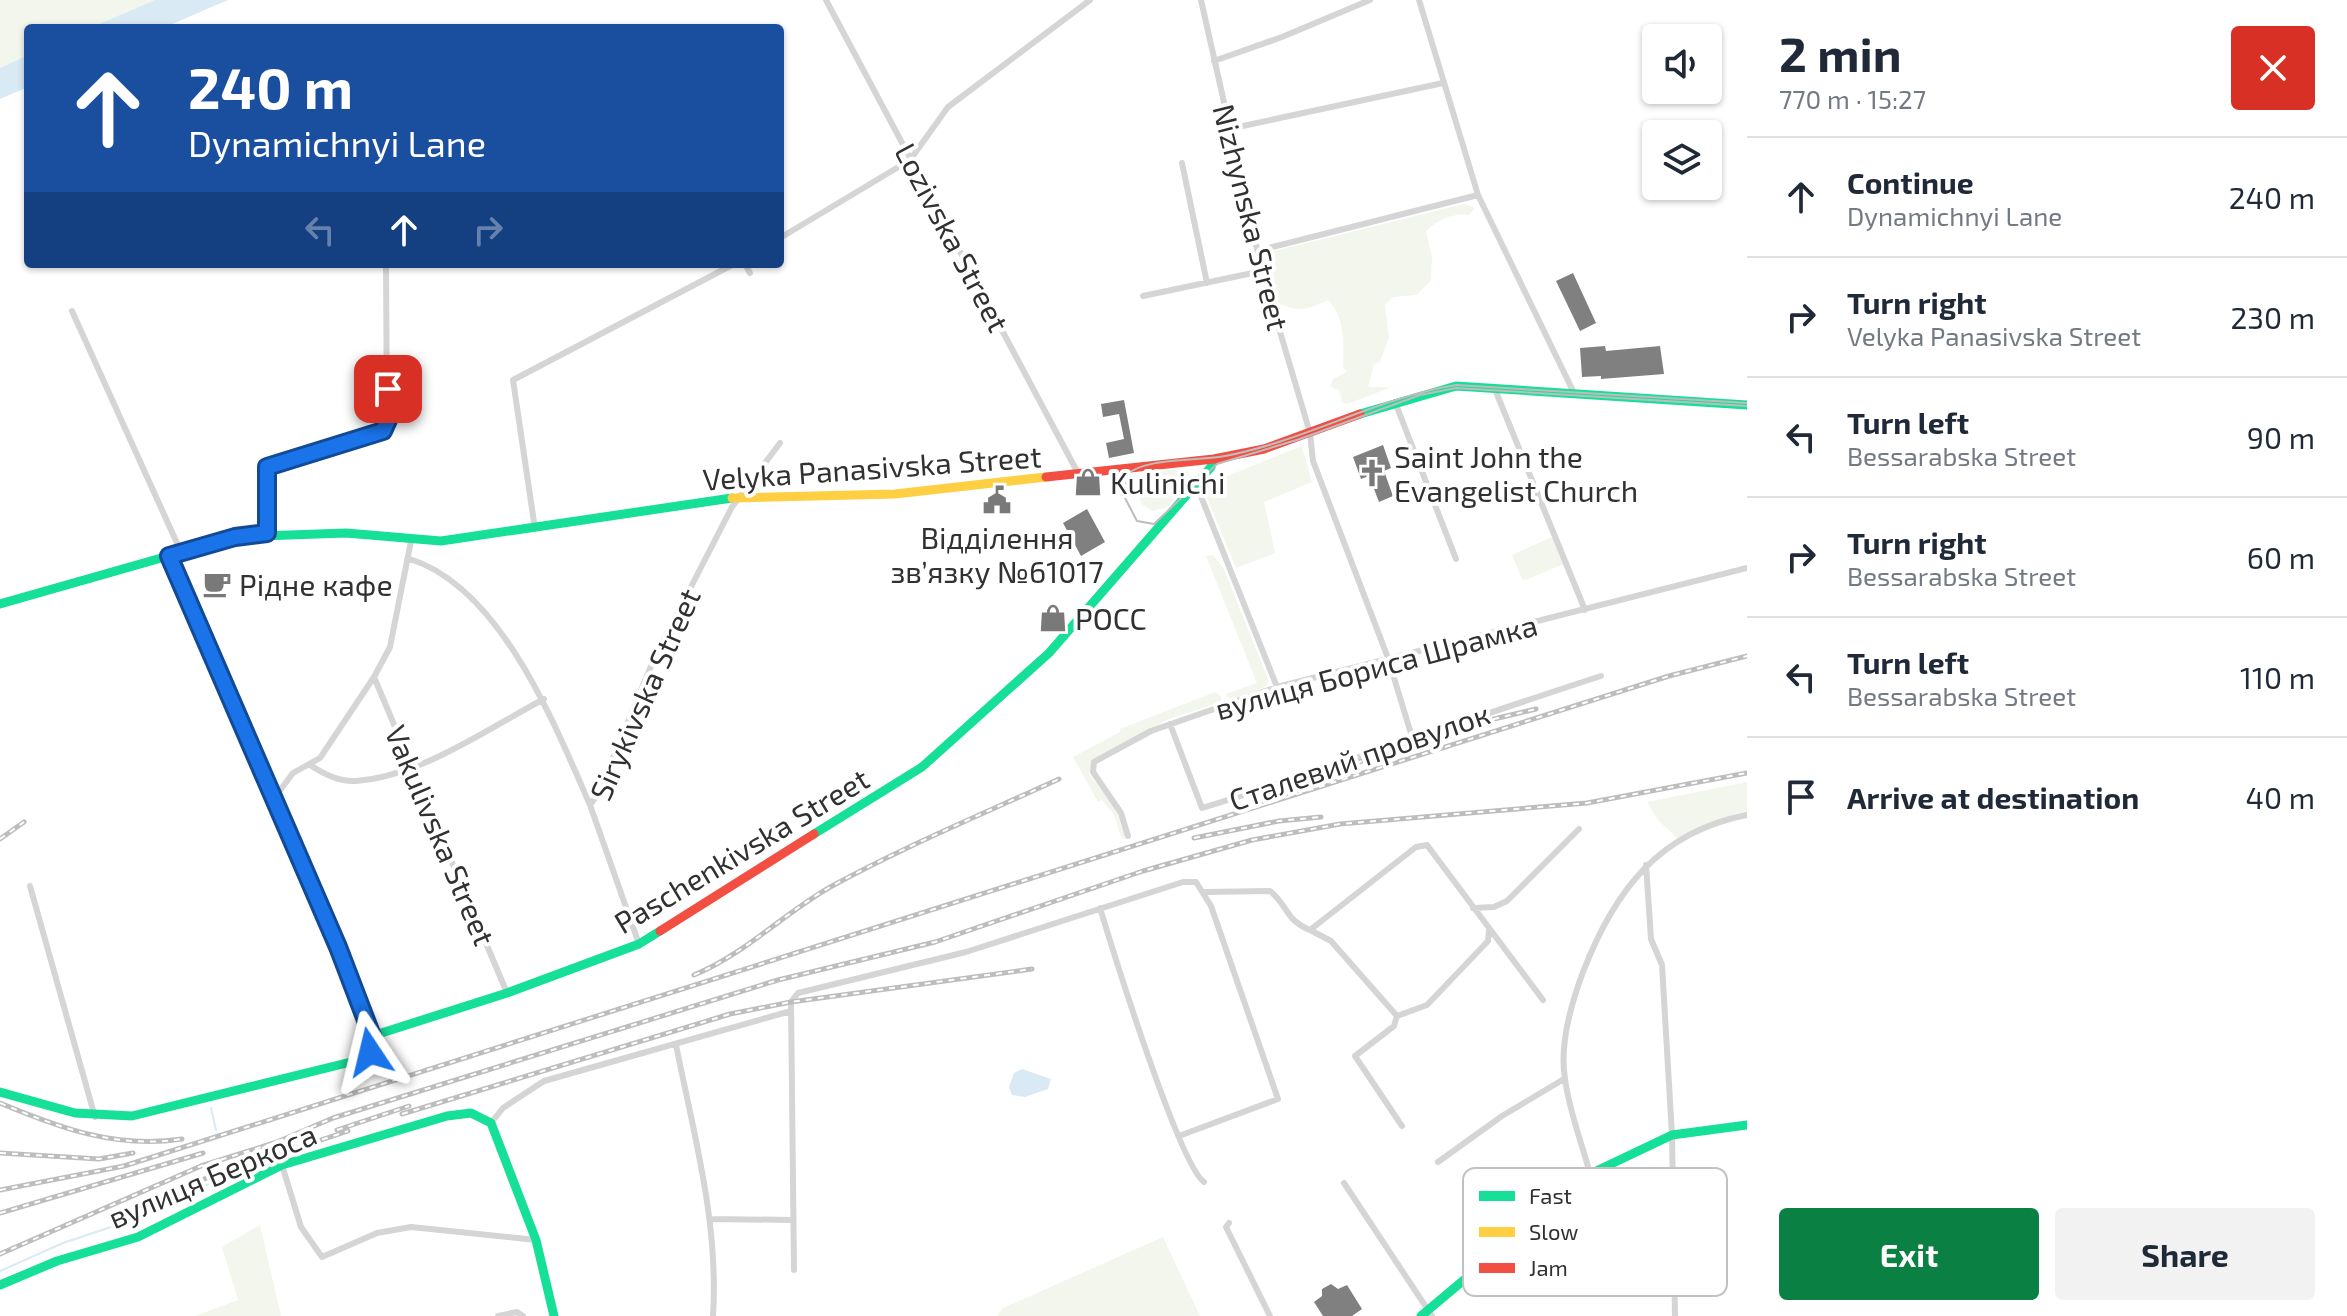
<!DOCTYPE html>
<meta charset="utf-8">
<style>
body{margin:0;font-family:"Exo 2",sans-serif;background:#f2f2f3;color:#1f2937;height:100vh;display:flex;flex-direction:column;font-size:30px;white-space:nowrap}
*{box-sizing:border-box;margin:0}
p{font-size:26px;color:#747a83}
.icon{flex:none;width:44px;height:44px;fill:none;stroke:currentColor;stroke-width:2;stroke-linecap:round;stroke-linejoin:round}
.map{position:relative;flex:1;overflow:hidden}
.drawer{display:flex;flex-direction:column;background:#fff;width:600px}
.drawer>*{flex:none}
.guide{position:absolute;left:24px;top:24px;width:760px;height:244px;border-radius:8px;box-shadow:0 2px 6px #0004;background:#1a4fa0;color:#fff;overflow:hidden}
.buttons{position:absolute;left:1642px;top:24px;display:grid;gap:16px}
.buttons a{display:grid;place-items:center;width:80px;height:80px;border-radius:8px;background:#fff;box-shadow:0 2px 6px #0004;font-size:40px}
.pin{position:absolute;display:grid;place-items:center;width:68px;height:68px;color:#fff;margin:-34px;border-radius:16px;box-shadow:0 4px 12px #0006}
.me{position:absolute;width:88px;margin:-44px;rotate:350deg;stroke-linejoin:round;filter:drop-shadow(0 0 6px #0008)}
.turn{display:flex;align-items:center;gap:28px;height:168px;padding:0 32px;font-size:36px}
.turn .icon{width:104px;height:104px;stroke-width:2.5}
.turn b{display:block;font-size:56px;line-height:68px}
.lanes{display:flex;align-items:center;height:76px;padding:0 32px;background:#0003;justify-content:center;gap:40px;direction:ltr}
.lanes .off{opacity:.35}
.round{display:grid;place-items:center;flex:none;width:84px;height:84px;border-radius:8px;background:#f2f2f3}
.head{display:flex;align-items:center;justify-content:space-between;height:136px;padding:0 32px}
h1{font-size:48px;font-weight:700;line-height:60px}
.button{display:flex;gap:16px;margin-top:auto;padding:16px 32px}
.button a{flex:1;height:92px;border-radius:8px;background:#0b8043;color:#fff;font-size:32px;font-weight:700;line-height:92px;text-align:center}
.button a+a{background:#f2f2f3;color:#1f2937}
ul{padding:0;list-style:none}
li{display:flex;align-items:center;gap:24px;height:120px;padding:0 32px;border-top:2px solid #e0e1e3}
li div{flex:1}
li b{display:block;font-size:30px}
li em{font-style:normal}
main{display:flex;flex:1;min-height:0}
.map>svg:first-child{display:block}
</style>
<main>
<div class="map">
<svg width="1747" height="1316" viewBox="0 0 1747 1316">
<rect width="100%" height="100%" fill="#fff"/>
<path fill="#f2f6ed" d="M 0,0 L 155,0 L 91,28 L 28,28 L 28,56 L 0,68 Z
M 1464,204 L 1475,208 L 1469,215 C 1455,212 1434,221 1426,232 L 1432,256 L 1431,280 L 1417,295 L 1393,297 L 1385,305 L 1389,337 L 1380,362 L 1374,364 L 1368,387 L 1392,387 L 1347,404 L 1342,402 L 1339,390 L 1330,387 L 1333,379 L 1347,372 L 1343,367 C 1344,345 1345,316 1328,300 C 1307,310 1298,313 1276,302 L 1266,256 L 1270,252 Z
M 1302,446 L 1312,482 L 1264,502 L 1275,553 L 1236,568 L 1205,493 L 1210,483 Z
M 1184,469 L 1189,471 L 1190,481 L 1167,507 L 1153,511 L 1141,504 L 1137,487 L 1140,477 L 1147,472 Z
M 1552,537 L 1564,564 L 1523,581 L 1512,555 Z
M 1213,555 L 1224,569 L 1269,681 L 1265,687 L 1231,700 L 1226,694 L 1257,683 L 1206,556 Z
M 1215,692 L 1221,696 L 1221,702 L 1169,719 L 1092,761 L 1089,774 L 1120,814 L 1126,838 L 1122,839 L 1114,815 L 1102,800 L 1098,802 L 1073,757 L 1120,732 L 1120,729 Z
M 1747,782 L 1747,815 L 1680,841 L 1657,819 L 1647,802 Z
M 260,1225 L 281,1316 L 195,1316 L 238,1300 L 222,1247 Z
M 1163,1237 L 1200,1316 L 997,1316 L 1003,1308 Z"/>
<path fill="#daeaf4" d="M 155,0 L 228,0 L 163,28 L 90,28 Z
M 28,55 L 28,87 L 0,99 L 0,68 Z
M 1022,1069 L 1051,1079 L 1048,1089 L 1025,1097 L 1012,1095 L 1009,1087 L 1014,1073 Z"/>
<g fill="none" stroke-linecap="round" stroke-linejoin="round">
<path stroke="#daeaf4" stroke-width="2" d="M 211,1108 L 216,1130
M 0,1271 L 63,1243 L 114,1226 L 191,1190 L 225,1179 L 232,1173"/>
</g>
<path fill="#808080" d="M 1573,273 L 1596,323 L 1580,331 L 1556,281 Z
M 1605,346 L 1606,351 L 1660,346 L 1664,374 L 1601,379 L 1601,376 L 1582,377 L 1580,348 Z
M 1124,400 L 1134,453 L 1109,458 L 1106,443 L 1124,439 L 1119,414 L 1103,417 L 1101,404 Z
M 1383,445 L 1391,468 L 1384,471 L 1393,496 L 1379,502 L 1369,476 L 1361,479 L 1353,457 Z
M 1087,509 L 1105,542 L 1081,556 L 1063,523 Z
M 1331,1284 L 1338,1289 L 1347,1285 L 1362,1309 L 1352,1316 L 1323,1316 L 1314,1302 L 1322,1296 L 1322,1289 Z"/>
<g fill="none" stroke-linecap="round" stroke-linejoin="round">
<path stroke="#d5d5d5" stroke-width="6" d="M 826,0 L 1079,475
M 1201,0 L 1262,271 L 1310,433 L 1313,461 L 1388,658 L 1412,737
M 1419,0 L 1478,195 L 1574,393
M 1214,61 L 1282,37 L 1370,0
M 1229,129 L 1443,83
M 1182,163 L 1207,283
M 780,238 L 910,160 L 948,107 L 1090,0
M 1257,251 L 1478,195
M 745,264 L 750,273
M 1143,296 L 1262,271
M 72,311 L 181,552
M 1494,387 L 1585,610
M 1395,402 L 1456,559
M 1196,484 L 1277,687
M 535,529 L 513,380 L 734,264
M 267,533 L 265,480 L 270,465 L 379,433 L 387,425 L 386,264
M 169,556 L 275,797
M 410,559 C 501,588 554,723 590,805
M 374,677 L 507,993
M 1170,724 L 1202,808 C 1336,767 1468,719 1601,676
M 310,765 C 324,774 339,782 356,781 C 422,776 487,729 544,699
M 1128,836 L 1121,813 L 1093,772 L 1094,762 L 1151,731 L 1277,687 L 1747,568
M 1646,865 L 1651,939 L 1662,965 L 1672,1135 L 1675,1316
M 30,886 L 95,1117
M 1205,892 L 1270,891 C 1288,905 1285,920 1310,930 L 1416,847 L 1427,845 L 1543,1000
M 1100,908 C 1113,951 1179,1164 1204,1182
M 1473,908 L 1494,907 L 1507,901 L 1579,829
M 1310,930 L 1331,941 L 1397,1016
M 639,944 L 590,805 L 598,794 L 654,659 L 732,507 L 780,443
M 372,1036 L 275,797 L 293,773 L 320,758 L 374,677 L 390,647 L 411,541
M 676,1045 C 694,1135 719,1224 713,1316
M 491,1123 L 503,1108 L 544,1081 L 791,1011
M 1402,1126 L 1355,1056 L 1394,1026 L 1397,1016 L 1427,1005 L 1488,941 L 1489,931
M 1438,1162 L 1502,1116 L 1564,1079
M 282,1165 L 301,1227 L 322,1257 L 377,1233 L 411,1227 L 536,1240
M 1590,1174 C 1582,1143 1569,1111 1565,1079 C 1559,1044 1571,1004 1583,972 C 1614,892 1658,832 1747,815
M 1344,1183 L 1432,1316
M 711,1219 L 793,1220
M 1229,1223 L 1226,1227 L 1270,1316
M 794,1270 L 791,1002 L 798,993 L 966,952 L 1183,882 L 1196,882 L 1211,906 L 1278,1099 L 1179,1136
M 498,1316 L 517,1312 L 523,1316"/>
<path stroke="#16e098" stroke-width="9" d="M 1360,414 L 1456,386 L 1747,405
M 0,604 L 235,537 L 346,533 L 441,541 L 732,498
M 814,834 L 922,767 L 1049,653 L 1211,467 L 1214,459
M 0,1092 L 75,1113 L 132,1116 L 359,1060 L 370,1052 L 372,1036 L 507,993 L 639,944 L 660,931
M 0,1285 L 57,1261 L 138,1237 L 282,1165 L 447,1116 L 471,1113 L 491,1123 L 536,1240 L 554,1316
M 1421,1316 L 1590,1174 L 1672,1135 L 1747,1125"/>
<path stroke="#ffcf43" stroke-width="9" d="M 732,498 L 895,494 L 1046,477"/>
<path stroke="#f24e42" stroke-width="9" d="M 1046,477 L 1214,459 L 1264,449 L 1360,414
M 660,931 L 814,834"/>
<path stroke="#bdbdbd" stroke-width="2" d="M 1747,403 L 1456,385 C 1376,398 1305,441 1225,456 C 1200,461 1140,457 1125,477 L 1125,498 L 1137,521 L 1154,524 L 1217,464 L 1300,439 L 1420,395 L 1456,388 L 1747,406"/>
<defs>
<path id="rail" d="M 1356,763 L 1494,719 L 1536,709
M 1194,838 L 1279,821 L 1321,817
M 0,839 L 24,822
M 694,975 C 745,954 784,913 832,886 C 905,846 983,814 1059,779
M 0,1103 C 60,1128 116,1149 182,1139
M 402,1114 L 730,1014 L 791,1002 L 1032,969
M 337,1130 L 409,1106
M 0,1153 L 99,1159 L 133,1153
M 174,1189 L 348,1131
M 0,1190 L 124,1166 L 1669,676 L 1747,656
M 0,1213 L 203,1153
M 0,1254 L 201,1166 L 277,1142 L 333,1118 L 778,980 L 935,942 L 1143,871 L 1252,840 L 1340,824 L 1587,803 L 1747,773"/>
</defs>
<use href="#rail" stroke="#bdbdbd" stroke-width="5"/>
<use href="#rail" stroke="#fff" stroke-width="2" stroke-dasharray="6" stroke-linecap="butt"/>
</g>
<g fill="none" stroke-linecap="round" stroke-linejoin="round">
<defs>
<path id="route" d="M 370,1052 L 372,1036 L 338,947 L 169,556 L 235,537 L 267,533 L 267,467 L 383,431 L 388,420 L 388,389"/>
</defs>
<use href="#route" stroke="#114b97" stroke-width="20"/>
<use href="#route" stroke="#1a73e8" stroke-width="14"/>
</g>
<defs>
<symbol id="church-bare" viewBox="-9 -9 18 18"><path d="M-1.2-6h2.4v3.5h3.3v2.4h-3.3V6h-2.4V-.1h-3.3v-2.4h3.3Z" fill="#797979" stroke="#fff" stroke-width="2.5" paint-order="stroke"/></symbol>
<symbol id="shop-bare" viewBox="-9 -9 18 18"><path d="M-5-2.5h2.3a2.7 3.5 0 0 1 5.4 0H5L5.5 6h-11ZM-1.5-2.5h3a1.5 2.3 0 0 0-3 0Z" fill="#797979" stroke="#fff" stroke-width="2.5" paint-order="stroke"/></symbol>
<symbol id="civic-bare" viewBox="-9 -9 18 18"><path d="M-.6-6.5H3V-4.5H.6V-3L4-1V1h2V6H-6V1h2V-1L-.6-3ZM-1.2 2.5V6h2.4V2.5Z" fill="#797979" stroke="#fff" stroke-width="2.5" paint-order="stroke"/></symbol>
<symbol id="cafe-bare" viewBox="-9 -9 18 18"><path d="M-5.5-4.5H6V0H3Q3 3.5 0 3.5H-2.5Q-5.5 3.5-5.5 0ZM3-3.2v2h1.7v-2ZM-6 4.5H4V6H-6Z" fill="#797979" stroke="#fff" stroke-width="2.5" paint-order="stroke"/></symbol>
</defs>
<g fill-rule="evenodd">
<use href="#church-bare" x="1352" y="453" width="40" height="40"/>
<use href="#shop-bare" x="1068" y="462" width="40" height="40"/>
<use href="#civic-bare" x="977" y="480" width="40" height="40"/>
<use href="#cafe-bare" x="197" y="564" width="40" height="40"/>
<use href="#shop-bare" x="1033" y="598" width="40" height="40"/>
</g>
<g text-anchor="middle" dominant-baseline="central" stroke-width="8" stroke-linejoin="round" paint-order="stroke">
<g font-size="30" fill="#313131" stroke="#fff">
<text transform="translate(1252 217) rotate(76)">Nizhynska Street</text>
<text transform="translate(953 237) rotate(62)">Lozivska Street</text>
<text transform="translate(872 467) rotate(-4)">Velyka Panasivska Street</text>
<text transform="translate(1376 666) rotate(-15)">вулиця Бориса Шрамка</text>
<text transform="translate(644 694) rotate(-66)">Sirykivska Street</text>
<text transform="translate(1359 756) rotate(-19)">Сталевий провулок</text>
<text transform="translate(441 835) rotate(67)">Vakulivska Street</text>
<text transform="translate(741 850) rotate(-31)">Paschenkivska Street</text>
<text transform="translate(212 1175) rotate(-23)">вулиця Беркоса</text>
</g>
<g font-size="30" fill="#313131" stroke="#fff" text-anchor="start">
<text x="1394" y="456">Saint John the<tspan x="1394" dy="34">Evangelist Church</tspan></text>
<text x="1110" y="482">Kulinichi</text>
<text x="997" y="537" text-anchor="middle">Відділення<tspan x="997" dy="34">зв’язку №61017</tspan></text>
<text x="239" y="584">Рідне кафе</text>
<text x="1075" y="618">РОСС</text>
</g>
</g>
<rect x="1463" y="1168" width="264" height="128" rx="12" fill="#fff" stroke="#c1c1c1" stroke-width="2"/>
<rect x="1479" y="1191" width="36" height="10" fill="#16e098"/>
<rect x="1479" y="1227" width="36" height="10" fill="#ffcf43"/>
<rect x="1479" y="1263" width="36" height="10" fill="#f24e42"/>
<g font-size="22" fill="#313131">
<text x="1529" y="1204">Fast</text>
<text x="1529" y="1240">Slow</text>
<text x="1529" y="1276">Jam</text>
</g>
</svg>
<div class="buttons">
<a><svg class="icon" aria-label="sound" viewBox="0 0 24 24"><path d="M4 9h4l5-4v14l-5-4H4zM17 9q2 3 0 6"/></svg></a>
<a><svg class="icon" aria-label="layers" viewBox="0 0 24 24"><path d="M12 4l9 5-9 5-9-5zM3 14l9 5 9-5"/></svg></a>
</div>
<div class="pin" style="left:388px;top:389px;background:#d93025"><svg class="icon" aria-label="arrive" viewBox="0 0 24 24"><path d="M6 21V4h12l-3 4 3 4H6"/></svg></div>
<svg class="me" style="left:370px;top:1052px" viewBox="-20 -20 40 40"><path d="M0-17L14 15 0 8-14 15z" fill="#1a73e8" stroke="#fff" stroke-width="4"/></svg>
<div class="guide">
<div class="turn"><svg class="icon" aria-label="ahead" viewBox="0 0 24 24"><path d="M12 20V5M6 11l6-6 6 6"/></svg><div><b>240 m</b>Dynamichnyi Lane</div></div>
<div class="lanes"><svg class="icon off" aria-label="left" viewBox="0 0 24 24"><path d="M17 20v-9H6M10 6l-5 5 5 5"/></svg><svg class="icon" aria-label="ahead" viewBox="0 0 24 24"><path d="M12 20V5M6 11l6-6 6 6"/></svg><svg class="icon off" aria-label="right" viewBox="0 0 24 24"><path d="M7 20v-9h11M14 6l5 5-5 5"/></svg></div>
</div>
</div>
<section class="drawer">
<div class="head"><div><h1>2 min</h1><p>770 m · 15:27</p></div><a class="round" style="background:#d93025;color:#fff"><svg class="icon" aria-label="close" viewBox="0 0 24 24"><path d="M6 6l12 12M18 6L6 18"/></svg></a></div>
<ul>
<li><svg class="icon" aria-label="ahead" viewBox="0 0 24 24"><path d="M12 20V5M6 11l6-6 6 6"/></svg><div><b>Continue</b><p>Dynamichnyi Lane</p></div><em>240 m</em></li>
<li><svg class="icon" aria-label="right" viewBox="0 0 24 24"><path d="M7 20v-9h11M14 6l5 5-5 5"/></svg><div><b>Turn right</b><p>Velyka Panasivska Street</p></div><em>230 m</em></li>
<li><svg class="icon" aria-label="left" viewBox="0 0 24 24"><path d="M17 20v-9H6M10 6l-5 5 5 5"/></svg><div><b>Turn left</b><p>Bessarabska Street</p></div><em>90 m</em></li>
<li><svg class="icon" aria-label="right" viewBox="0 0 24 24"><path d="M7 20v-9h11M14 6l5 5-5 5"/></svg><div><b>Turn right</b><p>Bessarabska Street</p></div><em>60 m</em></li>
<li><svg class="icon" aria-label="left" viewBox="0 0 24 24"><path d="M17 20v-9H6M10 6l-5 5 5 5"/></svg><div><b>Turn left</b><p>Bessarabska Street</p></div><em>110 m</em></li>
<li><svg class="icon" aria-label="arrive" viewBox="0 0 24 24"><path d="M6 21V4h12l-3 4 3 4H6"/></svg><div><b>Arrive at destination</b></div><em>40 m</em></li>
</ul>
<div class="button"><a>Exit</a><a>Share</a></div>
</section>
</main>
